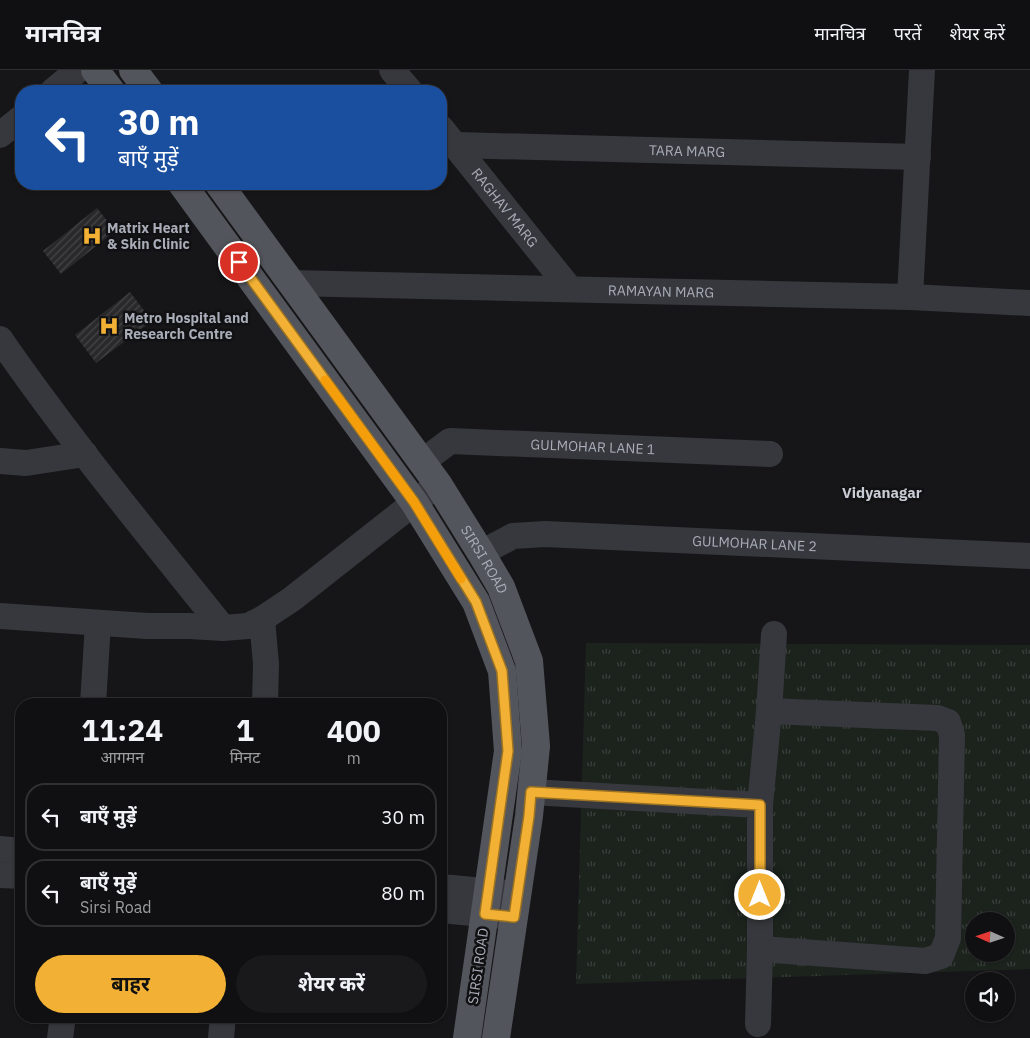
<!DOCTYPE html>
<html lang="hi">
<meta charset="utf-8">
<style>
body{margin:0;font-family:"IBM Plex Sans","Noto Sans Devanagari",sans-serif;background:#19191b;color:#f1f3f6;height:100vh;display:flex;flex-direction:column;font-size:19px;white-space:nowrap}
*{box-sizing:border-box;margin:0}
p{font-size:16px;color:#9c9d9f}
.icon{flex:none;width:28px;height:28px;fill:none;stroke:currentColor;stroke-width:2;stroke-linecap:round;stroke-linejoin:round}
.map{position:relative;flex:1;overflow:hidden}
.drawer{position:absolute;left:15px;top:628px;width:432px;height:325px;display:flex;flex-direction:column;background:#101012;border-radius:20px;box-shadow:0 1px 4px #0004,0 0 0 1px #303032}
.drawer>*{flex:none}
.guide{position:absolute;left:15px;top:15px;width:432px;height:105px;border-radius:20px;box-shadow:0 1px 4px #0004,0 0 0 1px #303032;background:#1a4fa0;color:#fff;overflow:hidden}
.needle{width:32px;rotate:273deg}
.buttons{position:absolute;left:965px;top:842px;display:grid;gap:10px}
.buttons a{display:grid;place-items:center;width:50px;height:50px;border-radius:50%;background:#101012;box-shadow:0 1px 4px #0004,0 0 0 1px #303032;font-size:25px}
.pin{position:absolute;display:grid;place-items:center;width:42px;height:42px;color:#fff;margin:-21px;border:2px solid #fff;border-radius:50%;box-shadow:0 1px 5px #0007}
.me{position:absolute;width:55px;margin:-28px;rotate:0deg;stroke-linejoin:round;filter:drop-shadow(0 0 4px #0008)}
.turn{display:flex;align-items:center;gap:18px;height:105px;padding:0 20px;font-size:22px}
.turn .icon{width:65px;height:65px;stroke-width:2.5}
.turn b{display:block;font-size:35px;line-height:42px}
.eta{display:flex;justify-content:space-evenly;align-items:center;height:85px;text-align:center}
.eta b{font-size:30px;font-weight:700;line-height:35px}
.cta{display:flex;gap:10px;margin-top:auto;padding:10px 20px}
.cta a{flex:1;height:58px;border-radius:30px;background:#f2b134;color:#111;font-size:20px;font-weight:700;line-height:58px;text-align:center}
.cta a+a{background:#19191b;color:#f1f3f6}
ul{padding:0;list-style:none}
li{display:flex;align-items:center;gap:15px;height:68px;margin:0 10px 8px;padding:0 10px;border:2px solid #303032;border-radius:20px}
li div{flex:1}
li b{display:block;font-size:19px}
li em{font-style:normal}
header{display:flex;align-items:center;gap:30px;box-sizing:border-box;height:70px;padding:0 25px;background:#101012;border-bottom:1px solid #303032}
header strong{font-size:24px}
nav{display:flex;gap:28px;margin-inline-start:auto;font-size:18px}
.map>svg:first-child{display:block}
</style>
<header>
<strong>मानचित्र</strong>
<nav><a>मानचित्र</a><a>परतें</a><a>शेयर करें</a></nav>
</header>
<div class="map">
<svg width="1030" height="968" viewBox="0 0 1030 968">
<defs>
<pattern id="grass-tufts" width="24" height="20" patternUnits="userSpaceOnUse" patternTransform="scale(1.25)"><rect width="24" height="20" fill="#1c231d"/><path d="M3 7l-1-3M5 7V3M7 7l1-3M15 17l-1-3M17 17v-4M19 17l1-3" fill="none" stroke="#3a403c"/></pattern>
<pattern id="building-hatch" width="6" height="6" patternUnits="userSpaceOnUse" patternTransform="scale(1.25)"><rect width="6" height="6" fill="#29292c"/><path d="M-1 1l2-2M0 6l6-6M5 7l2-2" fill="none" stroke="#454548"/></pattern>
</defs>
<rect width="100%" height="100%" fill="#161618"/>
<path fill="url(#grass-tufts)" fill-rule="evenodd" d="M 586,573 L 1030,575 L 1030,899 L 576,914 ZM 974,851 L 1006,851 L 1006,884 L 974,884 Z"/>
<path fill="url(#building-hatch)" d="M 97,138 L 115,161 L 61,204 L 43,181 Z
M 130,222 L 152,251 L 96,293 L 75,265 Z"/>
<g fill="none" stroke-linecap="round" stroke-linejoin="round">
<g stroke="#37383d" stroke-width="26">
<path d="M 392,0 L 410,21"/>
<path d="M 53,21 L 78,0"/>
<path id="s1" d="M 441,58 L 570,219"/>
<path d="M 0,65 L 21,48"/>
<path id="s2" d="M 456,75 L 918,87"/>
<path id="s3" d="M 291,213 L 910,227 L 1030,233"/>
<path d="M 910,227 L 922,0"/>
<path d="M 0,269 C 69,369 147,463 223,558"/>
<path d="M 0,391 L 26,393 L 85,384"/>
<path id="s4" d="M 422,392 L 450,371 L 770,384"/>
<path id="s5" d="M 481,483 L 513,466 L 545,464 L 1030,486"/>
<path d="M 0,546 L 147,556 L 190,556 L 223,558 L 248,556 L 262,549 L 292,529 L 438,414"/>
<path d="M 262,549 L 266,594 L 265,634"/>
<path d="M 93,634 L 98,553"/>
<path d="M 769,641 L 774,564"/>
<path d="M 531,722 L 760,735 L 769,641 L 937,648 L 948,652 L 952,665 L 948,868 L 941,886 L 925,891 L 760,879 L 760,735"/>
<path d="M 0,779 L 21,781"/>
<path d="M 0,805 L 21,806"/>
<path d="M 441,817 L 517,824"/>
<path d="M 441,840 L 514,847"/>
<path d="M 758,954 L 760,879"/>
<path d="M 60,968 L 63,946"/>
<path d="M 221,968 L 223,946"/>
</g>
<g stroke="#53555c" stroke-width="28">
<path d="M 95,0 L 111,21"/>
<path d="M 133,0 L 149,21"/>
<path d="M 182,114 L 414,432 L 476,532 L 502,601 L 508,681 L 467,968"/>
<path id="s6" d="M 219,114 L 438,414 L 481,483 L 501,517 L 529,591 L 536,676 L 529,746 L 496,968"/>
</g>
</g>
<g fill="none" stroke-linecap="round" stroke-linejoin="round">
<defs>
<path id="route" d="M 239,192 L 414,432 L 476,532 L 502,601 L 508,681 L 485,844 L 514,847 L 529,746 L 531,722 L 760,735 L 760,825"/>
</defs>
<use href="#route" stroke="#9d7322" stroke-width="12"/>
<use href="#route" stroke="#f2b134" stroke-width="9"/>
<path stroke="#f59e0b" stroke-width="9" d="M 325,310 L 414,432 L 461,509"/>
</g>
<defs>
<symbol id="hospital-bare" viewBox="-9 -9 18 18"><path d="M-5-5h3v3.5h4V-5h3V5h-3V1.5h-4V5h-3Z" fill="#f2b134" stroke="#111113" stroke-width="2.5" paint-order="stroke"/></symbol>
</defs>
<g fill-rule="evenodd">
<use href="#hospital-bare" x="78" y="152" width="28" height="28"/>
<use href="#hospital-bare" x="95" y="242" width="28" height="28"/>
</g>
<g text-anchor="middle" dominant-baseline="central" stroke-width="5" stroke-linejoin="round" paint-order="stroke">
<g font-size="14" fill="#a8adb8" stroke="#111113">
<text stroke="none"><textPath href="#s2" startOffset="231">TARA MARG</textPath></text>
<text stroke="none"><textPath href="#s1" startOffset="102">RAGHAV MARG</textPath></text>
<text stroke="none"><textPath href="#s3" startOffset="370">RAMAYAN MARG</textPath></text>
<text stroke="none"><textPath href="#s4" startOffset="178">GULMOHAR LANE 1</textPath></text>
<text stroke="none"><textPath href="#s5" startOffset="278">GULMOHAR LANE 2</textPath></text>
<text stroke="none"><textPath href="#s6" startOffset="460">SIRSI ROAD</textPath></text>
<text transform="translate(478 896) rotate(-82)">SIRSI ROAD</text>
</g>
<g font-size="14" font-weight="bold" fill="#a8adb8" stroke="#111113" text-anchor="start">
<text x="107" y="158">Matrix Heart<tspan x="107" dy="16">&amp; Skin Clinic</tspan></text>
<text x="124" y="248">Metro Hospital and<tspan x="124" dy="16">Research Centre</tspan></text>
</g>
<g font-size="15" font-weight="bold" fill="#c9ccd4" stroke="#111113">
<text x="882" y="422">Vidyanagar</text>
</g>
</g>
</svg>
<div class="buttons">
<a><svg class="needle" viewBox="-14 -14 28 28"><path d="M0-13l5 13h-10z" fill="#e53935"/><path d="M0 13l5-13h-10z" fill="#9c9d9f"/></svg></a>
<a><svg class="icon" aria-label="sound" viewBox="0 0 24 24"><path d="M4 9h4l5-4v14l-5-4H4zM17 9q2 3 0 6"/></svg></a>
</div>
<div class="pin" style="left:239px;top:192px;background:#d93025"><svg class="icon" aria-label="arrive" viewBox="0 0 24 24"><path d="M6 21V4h12l-3 4 3 4H6"/></svg></div>
<svg class="me" style="left:760px;top:825px" viewBox="-20 -20 40 40"><circle r="17" fill="#f2b134" stroke="#fff" stroke-width="3"/><path d="M0-11L8 9 0 5-8 9z" fill="#fff"/></svg>
<div class="guide">
<div class="turn"><svg class="icon" aria-label="left" viewBox="0 0 24 24"><path d="M17 20v-9H6M10 6l-5 5 5 5"/></svg><div><b>30 m</b>बाएँ मुड़ें</div></div>
</div>
<section class="drawer">
<div class="eta">
<div><b>11:24</b><p>आगमन</p></div>
<div><b>1</b><p>मिनट</p></div>
<div><b>400</b><p>m</p></div>
</div>
<ul>
<li><svg class="icon" aria-label="left" viewBox="0 0 24 24"><path d="M17 20v-9H6M10 6l-5 5 5 5"/></svg><div><b>बाएँ मुड़ें</b></div><em>30 m</em></li>
<li><svg class="icon" aria-label="left" viewBox="0 0 24 24"><path d="M17 20v-9H6M10 6l-5 5 5 5"/></svg><div><b>बाएँ मुड़ें</b><p>Sirsi Road</p></div><em>80 m</em></li>
</ul>
<div class="cta"><a>बाहर</a><a>शेयर करें</a></div>
</section>
</div>
